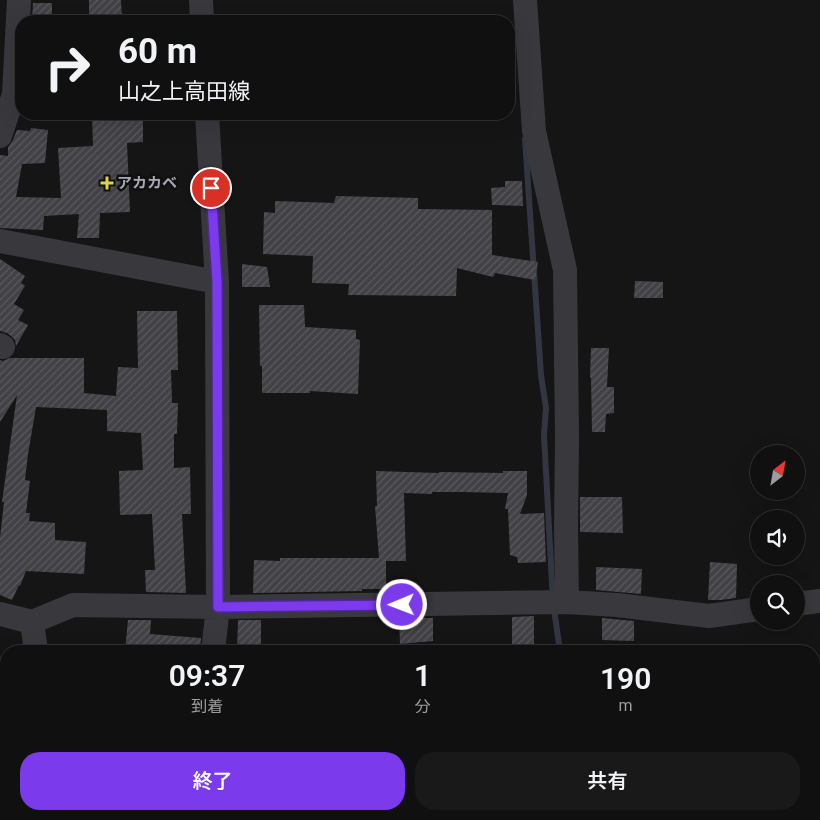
<!DOCTYPE html>
<html lang="ja">
<meta charset="utf-8">
<style>
body{margin:0;font-family:Roboto,"Noto Sans JP",sans-serif;background:#191919;color:#f1f3f6;height:100vh;display:flex;flex-direction:column;font-size:19px;white-space:nowrap}
*{box-sizing:border-box;margin:0}
p{font-size:16px;color:#9c9d9f}
.icon{flex:none;width:28px;height:28px;fill:none;stroke:currentColor;stroke-width:2;stroke-linecap:round;stroke-linejoin:round}
.map{position:relative;flex:1;overflow:hidden}
.panel{position:absolute;left:0px;top:645px;width:820px;height:175px;display:flex;flex-direction:column;background:#101010;border-radius:20px 20px 0 0;box-shadow:0 5px 20px #0002,0 0 0 1px #303030}
.panel>*{flex:none}
.banner{position:absolute;left:15px;top:15px;width:500px;height:105px;border-radius:20px;box-shadow:0 5px 20px #0002,0 0 0 1px #303030;background:#101010;color:#f1f3f6;overflow:hidden}
.needle{width:32px;rotate:31deg}
.controls{position:absolute;left:750px;top:445px;display:grid;gap:10px}
.controls a{display:grid;place-items:center;width:55px;height:55px;border-radius:50%;background:#101010;box-shadow:0 5px 20px #0002,0 0 0 1px #303030;font-size:25px}
.pin{position:absolute;display:grid;place-items:center;width:42px;height:42px;color:#fff;margin:-21px;border:2px solid #fff;border-radius:50%;box-shadow:0 1px 5px #0007}
.me{position:absolute;width:55px;margin:-28px;rotate:269deg;stroke-linejoin:round;filter:drop-shadow(0 0 4px #0008)}
.turn{display:flex;align-items:center;gap:18px;height:105px;padding:0 20px;font-size:22px}
.turn .icon{width:65px;height:65px;stroke-width:2.5}
.turn b{display:block;font-size:35px;line-height:42px}
.eta{display:flex;justify-content:space-evenly;align-items:center;height:85px;text-align:center}
.eta b{font-size:30px;font-weight:600;line-height:35px}
.primary-button{display:flex;gap:10px;margin-top:auto;padding:10px 20px}
.primary-button a{flex:1;height:58px;border-radius:20px;background:#7c3aed;color:#fff;font-size:20px;font-weight:600;line-height:58px;text-align:center}
.primary-button a+a{background:#191919;color:#f1f3f6}
.map>svg:first-child{display:block}
</style>
<div class="map">
<svg width="820" height="820" viewBox="0 0 820 820">
<defs>
<pattern id="building-hatch" width="6" height="6" patternUnits="userSpaceOnUse" patternTransform="scale(1.25)"><rect width="6" height="6" fill="#424246"/><path d="M-1 1l2-2M0 6l6-6M5 7l2-2" fill="none" stroke="#5a5a5e"/></pattern>
</defs>
<rect width="100%" height="100%" fill="#151516"/>
<g fill="none" stroke-linecap="round" stroke-linejoin="round">
<path stroke="#313640" stroke-width="6" d="M 525,139 L 541,375 L 546,408 L 544,435 L 553,602 L 560,651
M 577,814 L 577,820"/>
</g>
<path fill="url(#building-hatch)" d="M 89,0 L 121,0 L 122,21 L 89,21 Z
M 33,3 L 52,3 L 52,21 L 32,21 Z
M 92,114 L 124,114 L 124,116 L 143,116 L 143,142 L 127,143 L 130,212 L 100,213 L 99,238 L 77,238 L 79,214 L 44,216 L 43,230 L 0,228 L 0,155 L 8,156 L 8,147 L 13,140 L 17,130 L 30,131 L 31,128 L 48,130 L 45,163 L 22,164 L 16,197 L 61,198 L 58,148 L 93,146 Z
M 505,181 L 522,181 L 523,206 L 492,205 L 491,188 L 505,187 Z
M 336,196 L 418,198 L 418,209 L 492,210 L 492,255 L 538,262 L 535,280 L 495,273 L 493,277 L 457,268 L 456,296 L 348,295 L 349,284 L 312,283 L 313,256 L 263,254 L 264,212 L 275,213 L 275,201 L 334,203 Z
M 0,259 L 25,276 L 21,283 L 25,286 L 14,304 L 24,310 L 18,320 L 28,325 L 16,346 L 15,340 L 11,336 L 7,333 L 0,331 Z
M 242,264 L 267,267 L 270,287 L 242,287 Z
M 635,281 L 663,282 L 663,298 L 634,298 Z
M 259,305 L 304,305 L 305,327 L 356,330 L 356,339 L 360,340 L 358,394 L 310,391 L 310,393 L 262,393 L 262,366 L 260,366 Z
M 137,311 L 177,311 L 178,370 L 171,370 L 172,403 L 178,403 L 177,434 L 174,434 L 174,468 L 190,467 L 191,514 L 182,514 L 186,593 L 146,592 L 145,570 L 155,570 L 152,514 L 120,515 L 119,471 L 143,470 L 141,433 L 107,431 L 107,410 L 36,407 L 28,454 L 25,480 L 30,481 L 26,513 L 30,513 L 29,521 L 55,523 L 55,540 L 86,542 L 84,574 L 26,571 L 20,586 L 19,585 L 12,600 L 0,595 L 0,538 L 4,502 L 2,502 L 17,395 L 0,422 L 0,360 L 3,361 L 10,358 L 84,358 L 84,393 L 116,396 L 118,367 L 138,368 Z
M 591,348 L 609,348 L 607,387 L 614,387 L 614,413 L 606,414 L 605,432 L 592,432 L 591,378 L 590,377 Z
M 376,471 L 439,473 L 439,472 L 503,473 L 503,471 L 527,471 L 527,495 L 520,514 L 544,513 L 546,562 L 518,563 L 517,557 L 510,555 L 508,509 L 505,509 L 508,493 L 463,492 L 432,492 L 432,494 L 404,493 L 406,561 L 386,561 L 386,589 L 362,589 L 362,591 L 253,593 L 254,560 L 280,561 L 280,558 L 379,558 L 375,506 L 377,506 Z
M 580,497 L 622,497 L 623,533 L 580,532 Z
M 710,562 L 737,564 L 736,598 L 721,600 L 708,600 Z
M 596,567 L 642,569 L 641,594 L 596,590 Z
M 534,616 L 534,651 L 512,651 L 512,617 Z
M 399,618 L 433,618 L 433,641 L 400,644 Z
M 602,618 L 634,621 L 634,641 L 602,640 Z
M 128,620 L 151,620 L 150,634 L 201,638 L 200,651 L 125,651 Z
M 238,620 L 261,620 L 261,651 L 237,651 Z"/>
<g fill="none" stroke-linecap="round" stroke-linejoin="round">
<path stroke="#39383d" stroke-width="24" d="M 201,0 L 202,21
M 525,0 L 534,131 L 565,270 L 567,437 L 566,530 L 567,602
M 207,114 L 217,282 L 218,607 L 213,651
M 0,136 L 14,94 L 19,0
M 0,241 L 217,282
M 0,345 L 3,347
M 796,604 L 820,601
M 0,614 L 32,622 L 73,605 L 218,607 L 567,602 L 617,605 L 709,616 L 759,609
M 32,622 L 36,651
M 0,725 L 6,720
M 220,814 L 223,820
M 0,819 L 52,814
M 182,820 L 184,814"/>
</g>
<g fill="none" stroke-linecap="round" stroke-linejoin="round">
<defs>
<path id="route" d="M 211,188 L 217,282 L 218,607 L 402,605"/>
</defs>
<use href="#route" stroke="#51269a" stroke-width="12"/>
<use href="#route" stroke="#7c3aed" stroke-width="9"/>
</g>
<path fill="#dfd445" stroke="#101011" stroke-width="2" d="M104.5 175.5h5v5h5v5h-5v5h-5v-5h-5v-5h5z"/>
<g text-anchor="middle" dominant-baseline="central" stroke-width="5" stroke-linejoin="round" paint-order="stroke">
<g font-size="15" font-weight="bold" fill="#a8a9b5" stroke="#101011" text-anchor="start">
<text x="117" y="183">アカカベ</text>
</g>
</g>
</svg>
<div class="controls">
<a><svg class="needle" viewBox="-14 -14 28 28"><path d="M0-13l5 13h-10z" fill="#e53935"/><path d="M0 13l5-13h-10z" fill="#9c9d9f"/></svg></a>
<a><svg class="icon" aria-label="sound" viewBox="0 0 24 24"><path d="M4 9h4l5-4v14l-5-4H4zM17 9q2 3 0 6"/></svg></a>
<a><svg class="icon" aria-label="search" viewBox="0 0 24 24"><circle cx="10" cy="10" r="6"/><path d="M15 15l6 6"/></svg></a>
</div>
<div class="pin" style="left:211px;top:188px;background:#d93025"><svg class="icon" aria-label="arrive" viewBox="0 0 24 24"><path d="M6 21V4h12l-3 4 3 4H6"/></svg></div>
<svg class="me" style="left:402px;top:605px" viewBox="-20 -20 40 40"><circle r="17" fill="#7c3aed" stroke="#fff" stroke-width="3"/><path d="M0-11L8 9 0 5-8 9z" fill="#fff"/></svg>
<div class="banner">
<div class="turn"><svg class="icon" aria-label="right" viewBox="0 0 24 24"><path d="M7 20v-9h11M14 6l5 5-5 5"/></svg><div><b>60 m</b>山之上高田線</div></div>
</div>
<section class="panel">
<div class="eta">
<div><b>09:37</b><p>到着</p></div>
<div><b>1</b><p>分</p></div>
<div><b>190</b><p>m</p></div>
</div>
<div class="primary-button"><a>終了</a><a>共有</a></div>
</section>
</div>
